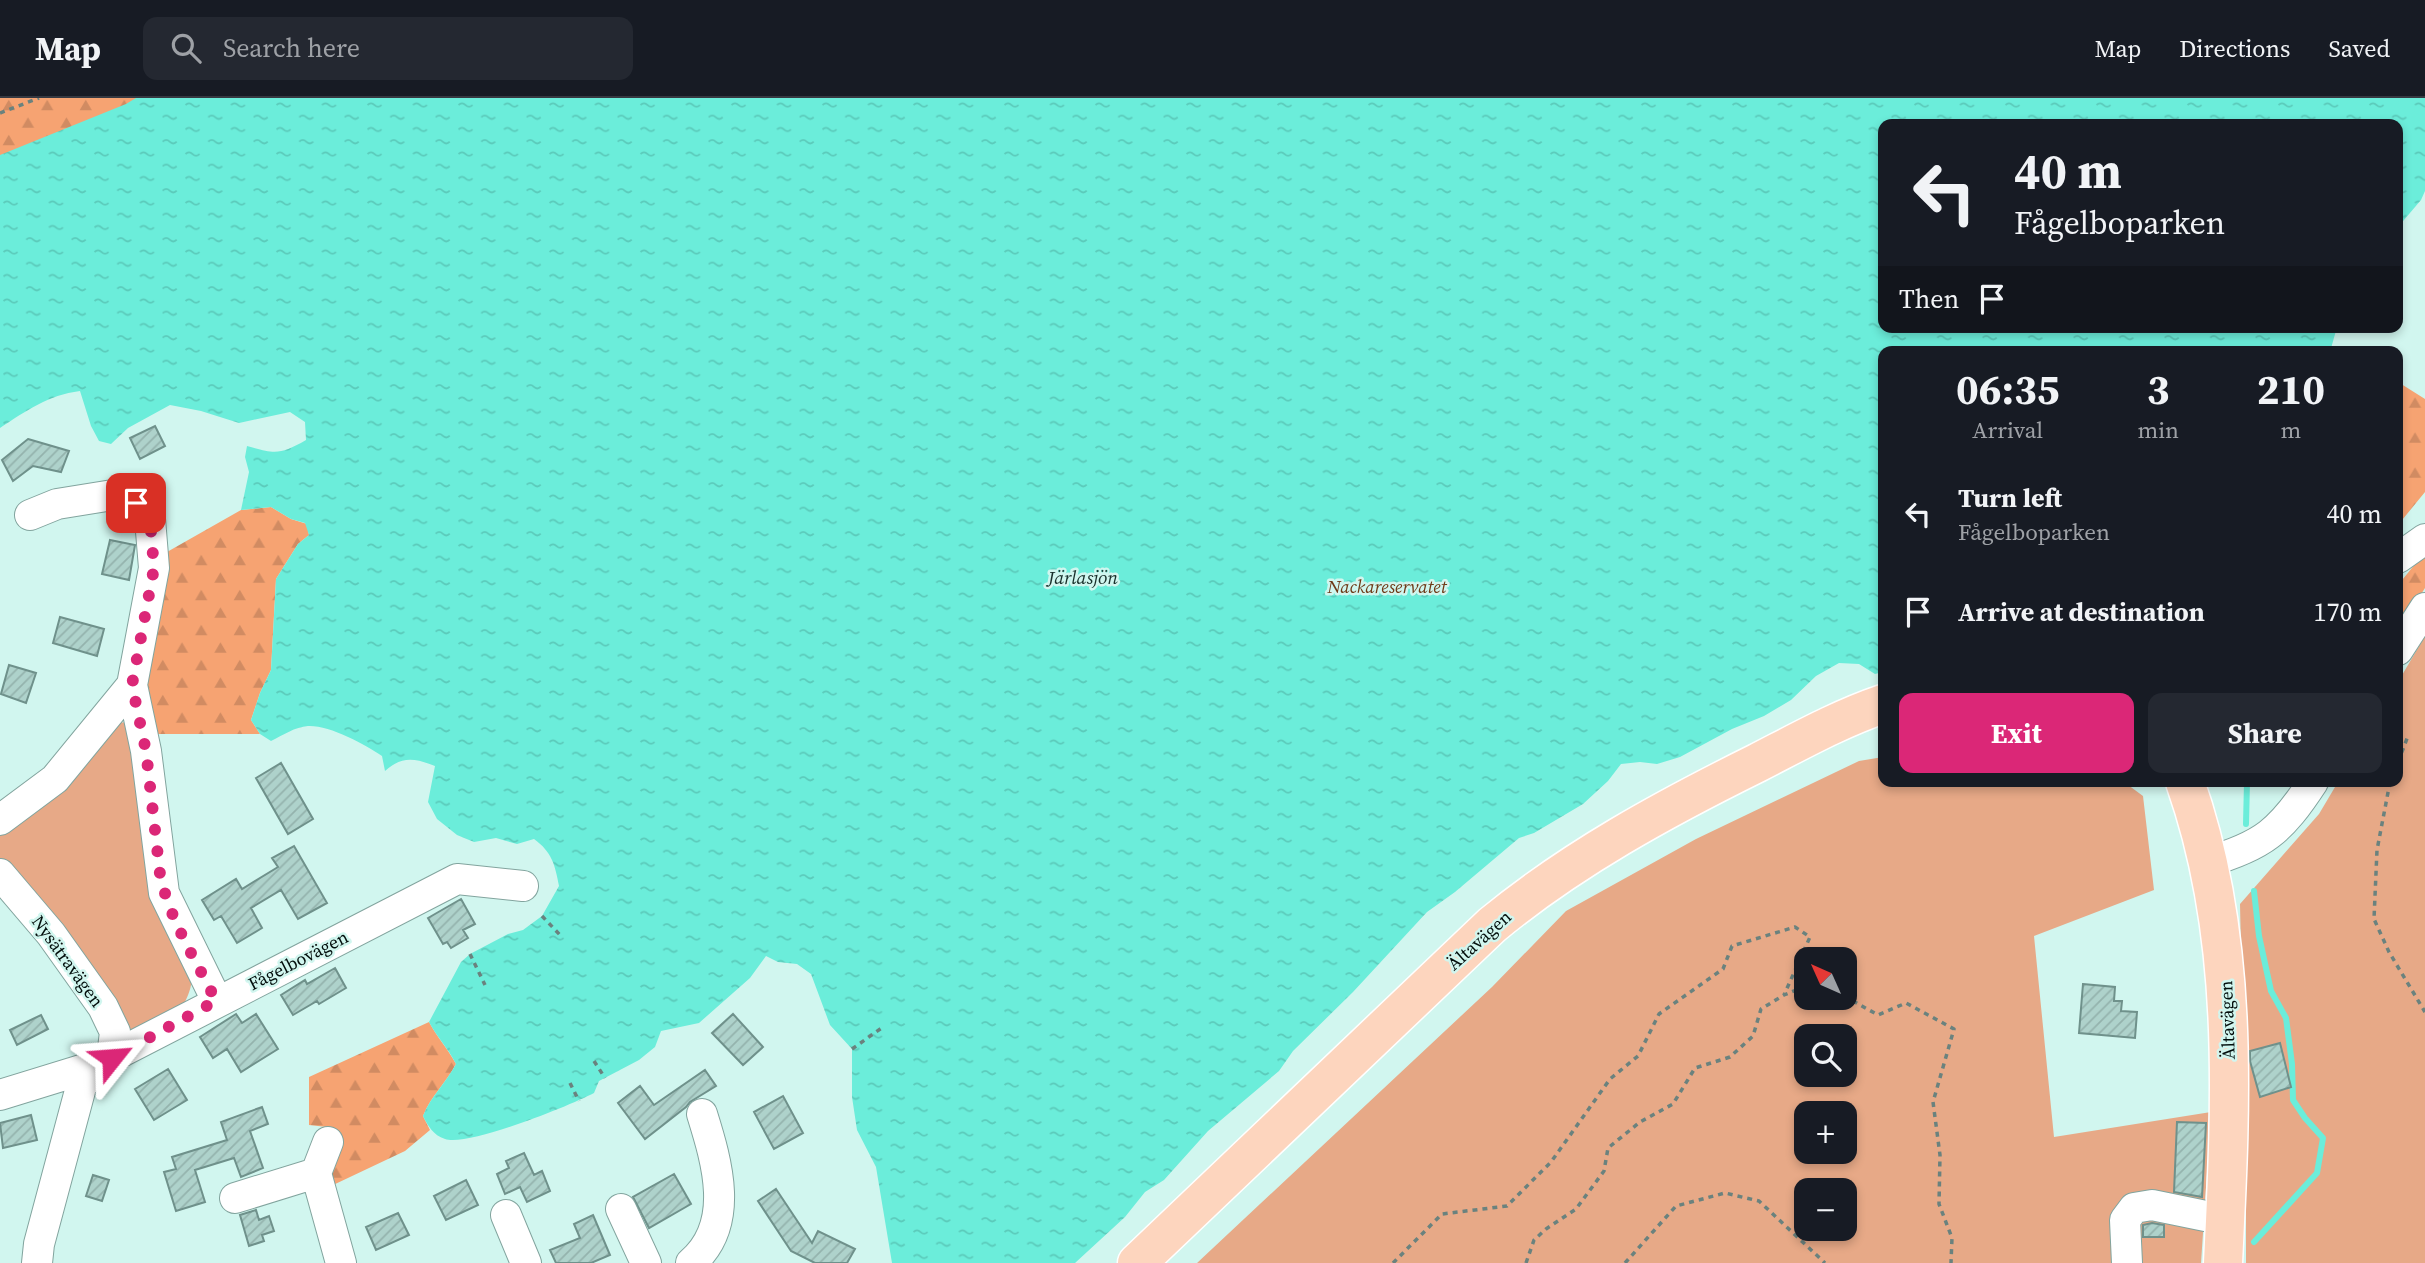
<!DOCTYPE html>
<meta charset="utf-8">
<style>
body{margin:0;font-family:"Source Serif 4",serif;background:#242831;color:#f1f3f6;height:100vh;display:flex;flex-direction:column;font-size:26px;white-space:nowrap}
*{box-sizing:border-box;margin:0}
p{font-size:23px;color:#9ea1a6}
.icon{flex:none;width:38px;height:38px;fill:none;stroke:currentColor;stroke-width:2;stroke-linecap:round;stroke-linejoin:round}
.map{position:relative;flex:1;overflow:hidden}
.sheet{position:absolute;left:1878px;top:248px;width:525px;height:441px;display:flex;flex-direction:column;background:#171b24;border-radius:14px;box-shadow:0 4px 10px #0003}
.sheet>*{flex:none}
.guide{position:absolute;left:1878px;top:21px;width:525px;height:214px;border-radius:14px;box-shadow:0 4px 10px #0003;background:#171b24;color:#f1f3f6;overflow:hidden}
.needle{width:46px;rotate:315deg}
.tools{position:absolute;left:1794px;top:849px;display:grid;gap:14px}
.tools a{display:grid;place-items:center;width:63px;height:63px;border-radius:14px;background:#171b24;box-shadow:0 4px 10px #0003;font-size:35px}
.pin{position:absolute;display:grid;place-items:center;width:60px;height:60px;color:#fff;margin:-30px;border-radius:14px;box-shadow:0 4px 10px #0006}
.me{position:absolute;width:77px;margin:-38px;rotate:62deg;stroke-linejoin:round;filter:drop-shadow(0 0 5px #0008)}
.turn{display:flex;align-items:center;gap:24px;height:147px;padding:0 21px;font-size:32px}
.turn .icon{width:91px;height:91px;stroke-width:2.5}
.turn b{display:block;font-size:49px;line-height:60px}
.then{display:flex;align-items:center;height:66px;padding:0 21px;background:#0003;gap:14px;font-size:26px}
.eta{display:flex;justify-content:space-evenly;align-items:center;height:119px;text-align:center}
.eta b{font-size:42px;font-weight:700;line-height:49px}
.button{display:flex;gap:14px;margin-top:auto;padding:14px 21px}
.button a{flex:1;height:80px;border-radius:14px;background:#db2777;color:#fff;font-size:28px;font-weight:700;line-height:80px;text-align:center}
.button a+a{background:#242831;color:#f1f3f6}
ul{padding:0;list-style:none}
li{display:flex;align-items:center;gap:21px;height:98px;padding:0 21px}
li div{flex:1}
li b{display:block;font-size:26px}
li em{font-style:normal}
header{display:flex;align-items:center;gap:42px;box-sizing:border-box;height:98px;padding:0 35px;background:#171b24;border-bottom:2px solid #363941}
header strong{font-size:33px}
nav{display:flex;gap:38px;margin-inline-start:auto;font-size:24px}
.search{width:490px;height:63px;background:#242831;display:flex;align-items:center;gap:18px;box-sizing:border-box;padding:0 24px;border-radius:14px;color:#9ea1a6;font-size:26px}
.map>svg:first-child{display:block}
</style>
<header>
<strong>Map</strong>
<div class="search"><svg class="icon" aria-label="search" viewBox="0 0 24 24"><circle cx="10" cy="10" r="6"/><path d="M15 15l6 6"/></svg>Search here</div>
<nav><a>Map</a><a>Directions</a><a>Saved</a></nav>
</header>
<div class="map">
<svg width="2425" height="1165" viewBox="0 0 2425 1165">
<defs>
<pattern id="forest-firs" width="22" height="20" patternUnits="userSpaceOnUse" patternTransform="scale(1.75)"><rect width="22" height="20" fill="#f6a372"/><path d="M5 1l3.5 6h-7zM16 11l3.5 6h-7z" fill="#d18b62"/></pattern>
<pattern id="water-ripples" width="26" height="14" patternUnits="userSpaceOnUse" patternTransform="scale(1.75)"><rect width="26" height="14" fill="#6bedda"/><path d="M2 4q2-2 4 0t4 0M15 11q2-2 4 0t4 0" fill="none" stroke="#5bcaba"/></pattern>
<pattern id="building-hatch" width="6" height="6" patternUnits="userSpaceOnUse" patternTransform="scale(1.75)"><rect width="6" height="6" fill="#aed2cb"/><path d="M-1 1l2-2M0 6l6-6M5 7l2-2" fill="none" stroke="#94b3ad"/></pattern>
</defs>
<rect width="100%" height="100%" fill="#d1f6ef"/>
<path fill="url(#forest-firs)" d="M 0,0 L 150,0 L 0,65 Z
M 2398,284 L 2425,301 L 2425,394 L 2398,427 Z
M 271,409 L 291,421 L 307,426 L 309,437 L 298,446 L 276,481 L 271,572 L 260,595 L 251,622 L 260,636 L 155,636 L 142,582 L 167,454 L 241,412 Z
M 2425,454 L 2425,490 L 2398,532 L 2398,487 Z
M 429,924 C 437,939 448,951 456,966 C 446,985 431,998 423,1018 L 430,1032 L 405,1053 L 331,1088 L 330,1068 L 335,1037 L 327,1029 L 309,1027 L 309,979 Z"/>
<path fill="#e7a987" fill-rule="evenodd" d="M 2425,538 L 2425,1165 L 2246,1165 L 2246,1092 L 2240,806 L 2319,716 L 2338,684 L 2398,684 L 2398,584 Z
M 127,624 L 193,874 C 189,921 162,924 126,944 L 0,765 L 0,730 L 117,625 Z
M 1883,659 L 1883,684 L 2124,684 L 2143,698 L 2154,792 L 2034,838 L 2054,1039 L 2211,1014 L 2201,1165 L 1197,1165 L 1492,889 L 1566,813 L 1696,741 L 1859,663 ZM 1806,861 L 1844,861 L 1844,900 L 1806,900 ZM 1806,938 L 1844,938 L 1844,976 L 1806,976 ZM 1806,1015 L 1844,1015 L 1844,1054 L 1806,1054 ZM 1806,1092 L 1844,1092 L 1844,1130 L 1806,1130 Z"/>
<path fill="url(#water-ripples)" d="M 136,0 L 2425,0 L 2425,93 L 2421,102 L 2398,129 L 2398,26 L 1883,26 L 1883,229 L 2337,229 L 2330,254 L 1883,254 L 1883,574 L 1875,576 L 1859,566 L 1839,565 L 1816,578 L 1791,602 L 1764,618 L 1732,631 L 1680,659 L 1657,666 L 1640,664 L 1621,666 L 1608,683 L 1583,706 L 1534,735 L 1519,740 L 1455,794 L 1427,814 L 1353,894 L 1293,953 L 1279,973 L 1208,1033 L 1164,1082 L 1145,1094 L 1125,1119 L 1075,1165 L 892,1165 L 876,1069 L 857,1032 L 852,999 L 852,951 L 830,927 L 811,876 L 797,866 L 778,864 L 766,858 L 750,880 L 699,925 L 661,933 L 655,949 L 639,962 L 599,983 L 594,995 C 569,1008 468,1049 445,1041 C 433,1037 428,1028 423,1018 C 431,998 446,985 456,966 C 448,950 437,939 429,924 L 461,864 L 470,856 L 508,836 L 523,832 L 542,818 L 559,788 C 555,767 552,754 534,741 L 517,746 L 496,740 L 474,744 L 457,737 L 437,721 L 428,704 L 435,668 C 414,660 402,658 385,673 L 382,658 C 365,646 329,627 308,628 C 295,629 283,637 271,643 L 260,636 L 251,622 L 260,595 L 271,572 L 276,481 L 298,446 L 309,437 L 305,425 L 291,421 L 271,409 L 241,412 L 249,374 L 245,359 L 247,348 C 275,356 280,357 306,342 L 305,324 L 290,314 L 239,325 L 201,313 L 170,307 L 128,330 L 111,346 L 99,343 L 91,328 L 80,293 C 48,297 26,313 0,330 L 0,57 L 126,6 Z"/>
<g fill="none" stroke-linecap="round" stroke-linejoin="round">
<path stroke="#6bedda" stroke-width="6" d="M 2246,726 L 2247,684
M 2254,1144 L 2317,1075 L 2323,1040 L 2305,1020 L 2293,1002 L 2292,966 L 2286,920 L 2271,893 L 2259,838 L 2254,793"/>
</g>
<path fill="url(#building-hatch)" stroke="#6f918b" stroke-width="2" d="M 155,328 L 165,348 L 140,361 L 130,340 Z
M 28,341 L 69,353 L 61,374 L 33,368 L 13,383 L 2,362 Z
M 110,442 L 135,447 L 129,482 L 102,476 Z
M 60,519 L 104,531 L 97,558 L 53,545 Z
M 9,567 L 36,575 L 26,605 L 1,596 Z
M 281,665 L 313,721 L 288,736 L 256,680 Z
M 294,748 L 327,805 L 298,821 L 281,792 L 251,810 L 262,830 L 237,845 L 221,818 L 214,822 L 202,802 L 236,781 L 242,791 L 278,769 L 272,760 Z
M 461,801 L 475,826 L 463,832 L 468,840 L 451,850 L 447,844 L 443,846 L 428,820 Z
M 335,870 L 346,890 L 319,906 L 317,903 L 293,917 L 281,897 L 305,882 L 307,886 Z
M 2083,886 L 2115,889 L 2114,903 L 2122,903 L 2121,913 L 2137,914 L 2135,940 L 2079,935 Z
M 236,916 L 242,925 L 256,916 L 278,951 L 241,974 L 227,951 L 213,960 L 200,939 Z
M 733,916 L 763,949 L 743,967 L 712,935 Z
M 41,917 L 48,931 L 17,947 L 10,932 Z
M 2280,945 L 2291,989 L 2260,999 L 2250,963 L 2250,953 Z
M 168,971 L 187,1002 L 154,1022 L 135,991 Z
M 705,972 L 716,988 L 690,1004 L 686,1009 L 645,1041 L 618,1005 L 640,988 L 654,1007 Z
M 783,998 L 803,1035 L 774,1051 L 754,1014 Z
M 262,1009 L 268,1026 L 250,1033 L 263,1070 L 241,1079 L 234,1060 L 195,1072 L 205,1104 L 176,1113 L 164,1074 L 176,1071 L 172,1059 L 227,1042 L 221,1024 Z
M 31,1017 L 37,1042 L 3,1050 L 0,1025 Z
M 2177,1024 L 2206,1025 L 2202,1099 L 2174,1094 Z
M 524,1055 L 534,1077 L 542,1073 L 550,1093 L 527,1104 L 520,1089 L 505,1096 L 497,1076 L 509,1070 L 506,1063 Z
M 674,1076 L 691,1106 L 649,1130 L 633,1099 Z
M 93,1077 L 109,1082 L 102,1103 L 86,1098 Z
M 466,1082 L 478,1107 L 446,1122 L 434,1098 Z
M 776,1091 L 812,1145 L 818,1133 L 855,1151 L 847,1165 L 815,1165 L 791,1153 L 758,1103 Z
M 256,1112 L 259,1122 L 269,1118 L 274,1133 L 262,1137 L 264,1143 L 249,1148 L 240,1117 Z
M 398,1115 L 409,1137 L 376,1152 L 366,1129 Z
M 593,1117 L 610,1157 L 591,1165 L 556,1165 L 550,1152 L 580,1140 L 574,1126 Z
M 2152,1125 L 2164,1127 L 2164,1139 L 2143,1139 L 2143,1127 Z"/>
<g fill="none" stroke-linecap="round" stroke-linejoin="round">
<defs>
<path id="minor" d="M 30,417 L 57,406 L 119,396 L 136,405 L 150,421 L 154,470 L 132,587
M 2398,460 L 2425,441
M 2398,552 L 2425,510
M 0,722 L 55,681 L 132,587 L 146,653 L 164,795 L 217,903
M 2207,764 C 2263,748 2281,733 2313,684
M 0,776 L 51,836 L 103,909 L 115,934 L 112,959
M 0,997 L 94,968 L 457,781 L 523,788
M 328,1044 L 316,1075 L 341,1165
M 235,1100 L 316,1075
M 621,1111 L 646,1165
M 506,1117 L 526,1165
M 37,1165 L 39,1146 L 81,989 L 94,968
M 691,1165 C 736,1127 717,1064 702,1016
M 2127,1165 L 2125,1122 L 2134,1110 L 2152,1107 L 2225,1122"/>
<path id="major" d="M 2185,684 C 2240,839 2231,1004 2223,1165
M 1137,1165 L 1492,827 C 1572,761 1664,711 1757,665 C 1798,644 1839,621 1883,606"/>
</defs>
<use href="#minor" stroke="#82a49e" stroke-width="32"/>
<use href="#major" stroke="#fff" stroke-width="41"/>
<path stroke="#6a827e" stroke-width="3.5" stroke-dasharray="5 5" stroke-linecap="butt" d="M 0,15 L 39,0
M 2398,664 L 2408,638
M 2390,684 L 2377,752 L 2374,821 L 2389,854 L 2425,914
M 542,818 L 561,838
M 470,856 L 485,887
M 1844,898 L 1878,917 L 1906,905 L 1954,931 L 1933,1004 L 1940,1057 L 1939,1106 L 1952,1140 L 1951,1165
M 852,951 L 883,929
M 594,963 L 605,980
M 570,985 L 579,1003
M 1393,1165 L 1442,1116 L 1507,1108 L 1551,1064 L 1610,981 L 1638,958 L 1659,916 L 1723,871 L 1732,848 L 1795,829 L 1810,839 L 1784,897
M 1526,1165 L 1534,1142 L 1546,1131 L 1576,1111 L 1604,1073 L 1608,1050 L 1640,1024 L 1673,1006 L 1695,970 L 1730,959 L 1753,938 L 1761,911 L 1784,897 L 1806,888
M 1625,1165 L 1676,1108 L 1725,1095 L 1759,1103 L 1825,1165"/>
<use href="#minor" stroke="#fff" stroke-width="30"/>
<use href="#major" stroke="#fdd5be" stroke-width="38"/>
</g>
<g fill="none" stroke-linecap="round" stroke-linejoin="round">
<path stroke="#db2777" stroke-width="12" stroke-dasharray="0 21.6" d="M 112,960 L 216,903 C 196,862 169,821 160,776 L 146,653 L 132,587 L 154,470 L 150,421 L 136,405"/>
</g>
<g text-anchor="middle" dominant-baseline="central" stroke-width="5" stroke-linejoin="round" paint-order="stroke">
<g font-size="18" font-style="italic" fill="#6e3916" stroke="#d1f6ef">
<text x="1387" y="488">Nackareservatet</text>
</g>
<g font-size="18" fill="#030e0c" stroke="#d1f6ef">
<text transform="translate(1479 842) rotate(-42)">Ältavägen</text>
<text transform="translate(298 862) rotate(-27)">Fågelbovägen</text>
<text transform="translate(68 863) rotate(54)">Nysätravägen</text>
<text transform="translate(2227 922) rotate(-92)">Ältavägen</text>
</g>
<g font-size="19" font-style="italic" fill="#182f2b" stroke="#d1f6ef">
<text x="1083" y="479">Järlasjön</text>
</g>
</g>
</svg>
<div class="tools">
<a><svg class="needle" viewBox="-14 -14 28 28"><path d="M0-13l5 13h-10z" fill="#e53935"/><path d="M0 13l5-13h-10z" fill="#9ea1a6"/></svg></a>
<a><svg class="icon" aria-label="search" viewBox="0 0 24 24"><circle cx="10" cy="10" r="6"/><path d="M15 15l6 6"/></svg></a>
<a>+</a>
<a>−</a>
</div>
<div class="pin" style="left:136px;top:405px;background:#d93025"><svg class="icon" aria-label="arrive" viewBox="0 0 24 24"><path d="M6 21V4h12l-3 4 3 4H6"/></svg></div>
<svg class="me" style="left:112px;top:960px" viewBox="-20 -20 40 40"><path d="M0-17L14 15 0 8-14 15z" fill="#db2777" stroke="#fff" stroke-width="4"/></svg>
<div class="guide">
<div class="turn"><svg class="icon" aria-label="left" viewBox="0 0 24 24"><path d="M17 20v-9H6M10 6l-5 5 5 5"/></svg><div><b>40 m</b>Fågelboparken</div></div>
<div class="then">Then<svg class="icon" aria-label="arrive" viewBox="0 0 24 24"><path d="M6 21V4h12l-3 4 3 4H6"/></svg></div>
</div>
<section class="sheet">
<div class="eta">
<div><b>06:35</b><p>Arrival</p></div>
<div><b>3</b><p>min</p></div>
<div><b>210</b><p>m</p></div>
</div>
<ul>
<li><svg class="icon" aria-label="left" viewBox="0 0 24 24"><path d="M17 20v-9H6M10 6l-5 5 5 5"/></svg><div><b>Turn left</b><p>Fågelboparken</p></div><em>40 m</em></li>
<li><svg class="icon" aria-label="arrive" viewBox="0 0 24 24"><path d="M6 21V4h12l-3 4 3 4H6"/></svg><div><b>Arrive at destination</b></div><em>170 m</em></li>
</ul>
<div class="button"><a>Exit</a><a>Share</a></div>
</section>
</div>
